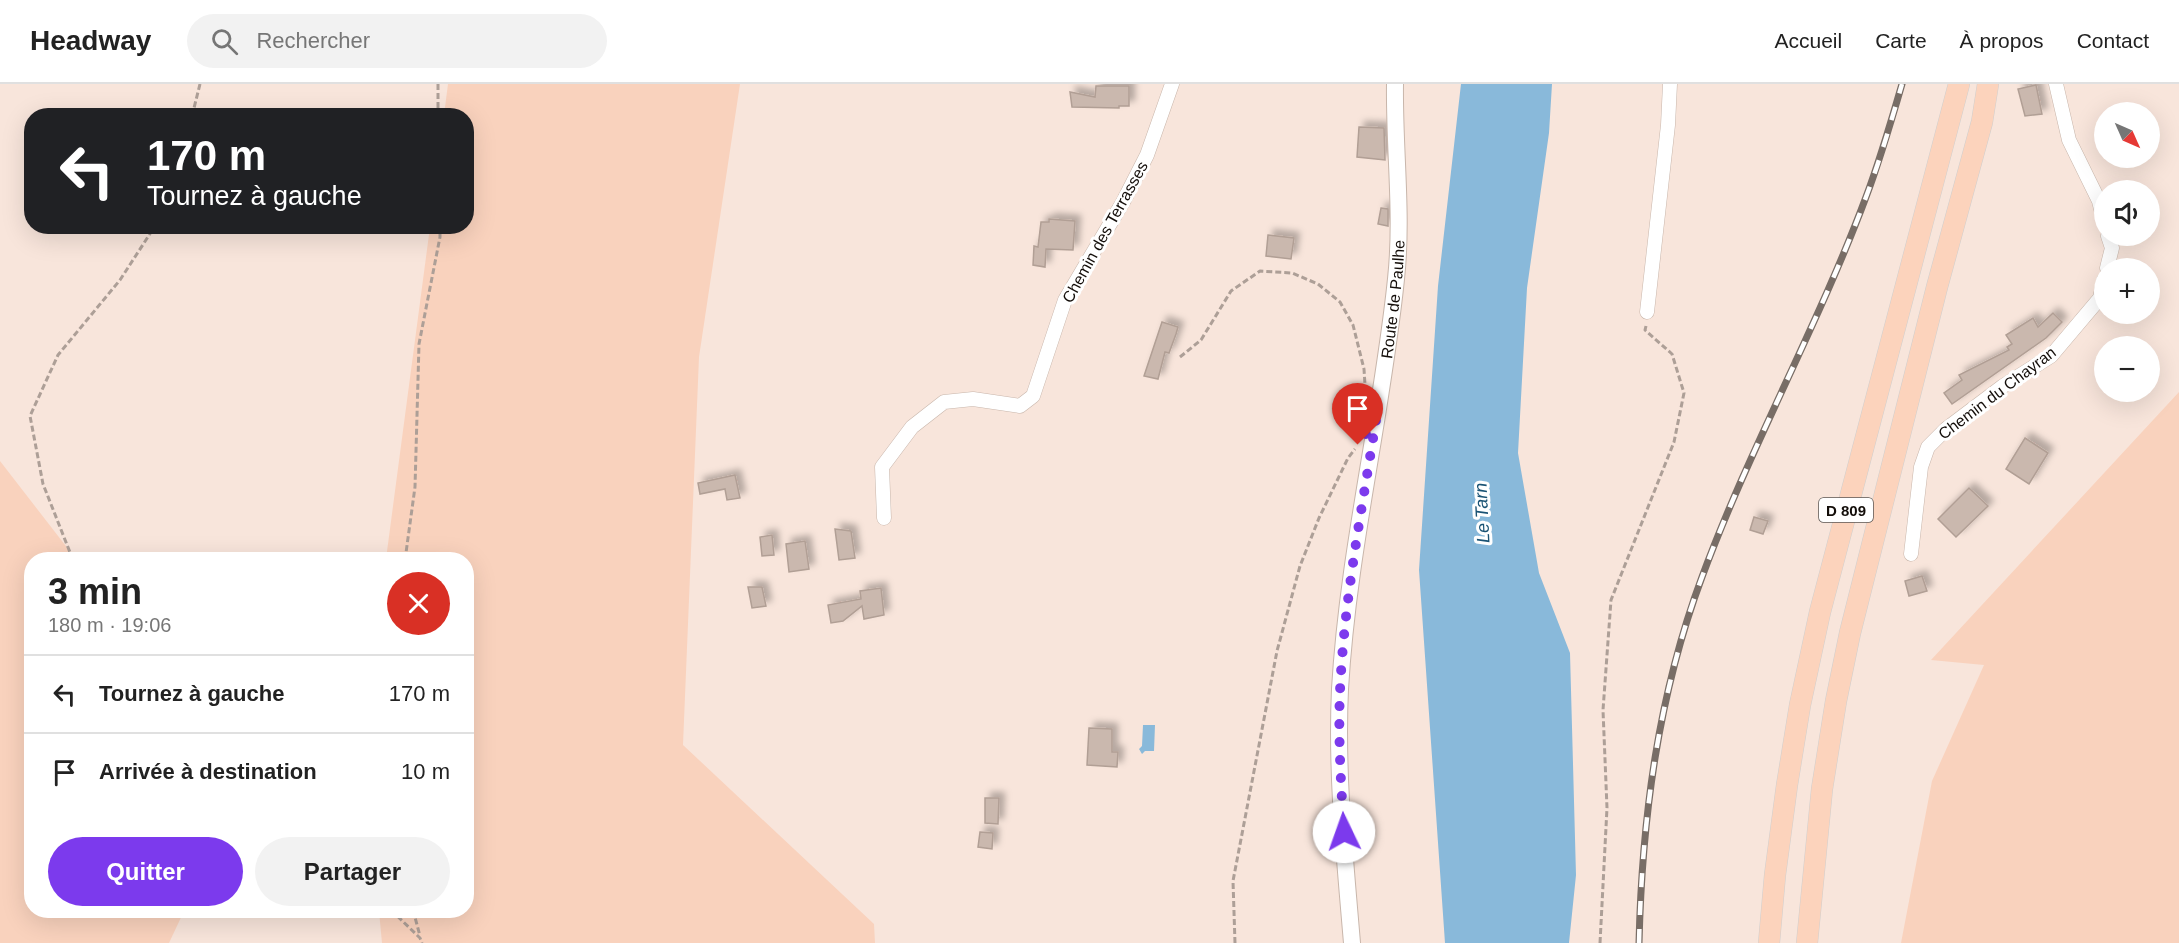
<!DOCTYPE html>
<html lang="fr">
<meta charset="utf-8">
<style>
body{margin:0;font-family:Helvetica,sans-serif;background:#f2f2f2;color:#222;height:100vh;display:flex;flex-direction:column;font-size:22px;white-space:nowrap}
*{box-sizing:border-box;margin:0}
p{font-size:20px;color:#767676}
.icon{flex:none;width:33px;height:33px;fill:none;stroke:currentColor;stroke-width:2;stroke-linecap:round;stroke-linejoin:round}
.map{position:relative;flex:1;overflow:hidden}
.sheet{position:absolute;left:24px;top:468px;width:450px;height:366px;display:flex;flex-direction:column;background:#fff;border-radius:24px;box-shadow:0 6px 24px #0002}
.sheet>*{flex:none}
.top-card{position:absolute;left:24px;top:24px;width:450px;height:126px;border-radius:24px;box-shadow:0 6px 24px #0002;background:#202124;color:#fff;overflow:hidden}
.needle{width:39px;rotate:135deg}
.controls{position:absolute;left:2094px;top:18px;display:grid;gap:12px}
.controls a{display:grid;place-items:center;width:66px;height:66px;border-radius:50%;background:#fff;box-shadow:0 6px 24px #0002;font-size:30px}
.pin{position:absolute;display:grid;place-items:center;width:51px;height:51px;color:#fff;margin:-62px -26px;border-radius:50% 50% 50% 0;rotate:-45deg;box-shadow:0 0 6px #0007}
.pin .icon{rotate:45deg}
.me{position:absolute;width:66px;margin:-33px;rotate:357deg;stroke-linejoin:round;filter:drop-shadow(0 0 4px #0008)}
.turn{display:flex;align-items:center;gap:21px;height:126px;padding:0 24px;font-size:27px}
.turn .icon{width:78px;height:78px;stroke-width:2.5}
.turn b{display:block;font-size:42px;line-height:51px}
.round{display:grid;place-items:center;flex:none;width:63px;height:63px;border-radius:32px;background:#f2f2f2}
.summary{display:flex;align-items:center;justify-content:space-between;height:102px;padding:0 24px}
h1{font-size:36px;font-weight:700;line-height:45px}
.button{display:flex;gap:12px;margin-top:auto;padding:12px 24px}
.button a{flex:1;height:69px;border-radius:36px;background:#7c3aed;color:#fff;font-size:24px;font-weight:700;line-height:69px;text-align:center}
.button a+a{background:#f2f2f2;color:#222}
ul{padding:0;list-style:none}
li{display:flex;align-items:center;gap:18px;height:78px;padding:0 24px;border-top:2px solid #e0e0e0}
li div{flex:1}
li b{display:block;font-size:22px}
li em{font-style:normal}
header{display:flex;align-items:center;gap:36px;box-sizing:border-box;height:84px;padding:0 30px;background:#fff;border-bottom:2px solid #e0e0e0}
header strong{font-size:28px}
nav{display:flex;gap:33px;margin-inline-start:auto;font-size:21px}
.search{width:420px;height:54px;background:#f2f2f2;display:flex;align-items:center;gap:15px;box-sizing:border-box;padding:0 21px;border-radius:33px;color:#767676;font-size:22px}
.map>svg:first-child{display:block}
</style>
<header>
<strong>Headway</strong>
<div class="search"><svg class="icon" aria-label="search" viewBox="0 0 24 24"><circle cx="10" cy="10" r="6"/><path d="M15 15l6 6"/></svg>Rechercher</div>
<nav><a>Accueil</a><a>Carte</a><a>À propos</a><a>Contact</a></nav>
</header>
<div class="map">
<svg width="2179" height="859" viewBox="0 0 2179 859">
<defs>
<filter id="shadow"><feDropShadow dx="5.5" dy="-5.5" stdDeviation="3" flood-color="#0004"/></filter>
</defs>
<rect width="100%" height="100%" fill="#f8e5db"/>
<path fill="#f9d2bd" d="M 448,0 L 740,0 L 699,273 L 683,661 L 874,840 L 875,859 L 382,859 L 379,827 L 466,826 L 466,476 L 386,475 L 430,143 L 466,142 L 466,32 L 444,31 Z
M 2179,308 L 2179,859 L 1901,859 L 1932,697 L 1984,581 L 1931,576 Z
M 0,377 L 72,470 L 74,475 L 32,476 L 32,826 L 184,827 L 169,859 L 0,859 Z"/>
<path fill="#89b9da" d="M 1461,0 L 1552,0 L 1549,49 L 1527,204 L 1518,369 L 1539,489 L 1570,569 L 1576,791 L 1569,859 L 1445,859 L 1419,486 L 1438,202 Z
M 1143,641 L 1155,641 L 1154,667 L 1145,667 L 1142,670 L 1139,665 L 1142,662 Z"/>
<path fill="#cab8ae" stroke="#b19f95" stroke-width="1.5" filter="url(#shadow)" d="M 2036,1 L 2042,30 L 2025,32 L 2018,5 Z
M 1096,2 L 1129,2 L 1129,22 L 1119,22 L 1119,24 L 1072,23 L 1070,8 L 1095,13 Z
M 1359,43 L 1384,44 L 1385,76 L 1357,73 Z
M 1381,124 L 1388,125 L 1388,142 L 1378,140 Z
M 1049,135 L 1075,137 L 1073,166 L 1046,165 L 1045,183 L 1033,181 L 1034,162 L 1038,163 L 1041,138 L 1049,138 Z
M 1268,151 L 1294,154 L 1291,175 L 1266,172 Z
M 2053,229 L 2062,238 L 2046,254 L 1952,320 L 1944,309 L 1962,296 L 1959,291 L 2009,266 L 2007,263 L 2012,260 L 2006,251 L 2033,234 L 2038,243 Z
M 1162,238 L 1178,243 L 1176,250 L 1169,269 L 1165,268 L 1158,295 L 1144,292 Z
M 2025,354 L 2048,369 L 2029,400 L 2006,385 Z
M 735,391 L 740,414 L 727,416 L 725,405 L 700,410 L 698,399 Z
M 1969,404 L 1988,422 L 1956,453 L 1938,435 Z
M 1754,433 L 1768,437 L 1763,450 L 1750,446 Z
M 835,445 L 851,447 L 855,474 L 839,476 Z
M 772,451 L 774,471 L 762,472 L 760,453 Z
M 805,457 L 809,485 L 789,488 L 786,460 Z
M 1922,492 L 1927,507 L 1909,512 L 1905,497 Z
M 748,503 L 762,503 L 766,522 L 752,524 Z
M 881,504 L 884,531 L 864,535 L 862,522 L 843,537 L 831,539 L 828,521 L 861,515 L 860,507 Z
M 1089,644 L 1112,645 L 1112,668 L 1118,668 L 1117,683 L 1087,681 Z
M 985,714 L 999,714 L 998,740 L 985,739 Z
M 980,748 L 993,749 L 992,765 L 978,763 Z"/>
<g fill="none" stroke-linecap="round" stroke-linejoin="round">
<defs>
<path id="minor" d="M 2056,0 L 2069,56 L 2099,117 L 2104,137
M 2107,184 L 2112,164 L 2108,152
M 1647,228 L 1668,41 L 1670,0
M 884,434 L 882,383 L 912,343 L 944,318 L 973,315 L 1020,322 L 1033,312 L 1065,216 L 1123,118 L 1147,71 L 1172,0
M 1911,470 L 1921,383 L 1928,363 L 1946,345 L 2003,302 L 2051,272 L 2100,214 L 2104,196"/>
<g id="tertiary">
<path id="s1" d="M 1352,859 C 1345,775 1336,689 1340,605 C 1348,467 1382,332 1396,195 C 1403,130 1394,65 1395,0"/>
</g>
<path id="primary" d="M 1769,859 L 1775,791 L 1787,701 L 1800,621 L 1820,528 L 1959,0
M 1807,859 L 1822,705 L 1836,617 L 1850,549 L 1937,203 L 1982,38 L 1988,0"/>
</defs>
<use href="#minor" stroke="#c8b6ab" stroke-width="15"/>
<use href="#tertiary" stroke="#c8b6ab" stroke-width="18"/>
<use href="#primary" stroke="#d0cfce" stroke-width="22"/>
<path stroke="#ad9f97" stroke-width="3" stroke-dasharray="6 3" stroke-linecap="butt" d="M 438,0 L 438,32
M 192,32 L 200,0
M 1180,273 L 1201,256 L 1231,207 L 1260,187 L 1292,189 L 1318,200 L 1340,218 L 1353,241 L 1364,285 L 1365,301
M 73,476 L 43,400 L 30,332 L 58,271 L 120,196 L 155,142
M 405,476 L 415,403 L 419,260 L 440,153 L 440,142
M 391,826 L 420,854 L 422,859
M 413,826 L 420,852
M 1235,859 L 1233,797 L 1277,567 L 1300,482 L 1319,434 L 1348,374 L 1355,365
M 1600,859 L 1607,724 L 1603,626 L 1611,516 L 1674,358 L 1684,309 L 1672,270 L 1645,246 L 1646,242"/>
<use href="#minor" stroke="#fff" stroke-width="14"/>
<use href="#tertiary" stroke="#fff" stroke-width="16"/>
<use href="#primary" stroke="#fcd3bc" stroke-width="21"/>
<defs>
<path id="rail" d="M 1639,859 C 1642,734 1658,611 1702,493 C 1750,363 1818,242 1866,113 C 1880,76 1891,38 1902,0"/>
</defs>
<use href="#rail" stroke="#786d66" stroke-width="7"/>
<use href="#rail" stroke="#fff" stroke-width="4.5" stroke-dasharray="14" stroke-linecap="butt"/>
</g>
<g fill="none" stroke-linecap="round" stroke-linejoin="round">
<path stroke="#7c3aed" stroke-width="10" stroke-dasharray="0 18" d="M 1344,748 C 1341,701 1338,654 1340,607 C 1344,516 1362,425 1376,336 L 1358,361"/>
</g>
<g text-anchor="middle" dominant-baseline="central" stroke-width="6" stroke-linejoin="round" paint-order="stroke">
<rect fill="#fff" stroke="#5a5653" stroke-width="1.5" x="1819" y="414" width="54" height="24" rx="4.5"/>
<g font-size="15" font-weight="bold" fill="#130d09">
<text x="1846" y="426">D 809</text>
</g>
<g font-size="16" fill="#130d09" stroke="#fff">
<text transform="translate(1105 148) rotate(-61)">Chemin des Terrasses</text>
<text stroke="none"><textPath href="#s1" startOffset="648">Route de Paulhe</textPath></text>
<text transform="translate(1997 309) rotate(-37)">Chemin du Chayran</text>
</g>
<g font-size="18" font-style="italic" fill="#1a5374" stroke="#fff">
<text transform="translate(1482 429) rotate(-93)">Le Tarn</text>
</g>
</g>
</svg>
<div class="controls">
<a><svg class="needle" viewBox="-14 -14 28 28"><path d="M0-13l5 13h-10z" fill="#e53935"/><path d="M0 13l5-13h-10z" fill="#767676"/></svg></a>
<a><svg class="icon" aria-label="sound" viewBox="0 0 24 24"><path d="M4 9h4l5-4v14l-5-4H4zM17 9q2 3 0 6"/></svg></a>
<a>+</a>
<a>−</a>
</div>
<div class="pin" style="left:1358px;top:361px;background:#d93025"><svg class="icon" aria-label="arrive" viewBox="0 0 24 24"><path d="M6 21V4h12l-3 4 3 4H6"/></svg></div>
<svg class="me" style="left:1344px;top:748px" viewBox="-20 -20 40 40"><circle r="19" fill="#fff"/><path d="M0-13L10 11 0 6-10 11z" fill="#7c3aed"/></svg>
<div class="top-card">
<div class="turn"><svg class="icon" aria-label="left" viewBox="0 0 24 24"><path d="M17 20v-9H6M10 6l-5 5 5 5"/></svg><div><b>170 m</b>Tournez à gauche</div></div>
</div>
<section class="sheet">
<div class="summary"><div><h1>3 min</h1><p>180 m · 19:06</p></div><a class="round" style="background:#d93025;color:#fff"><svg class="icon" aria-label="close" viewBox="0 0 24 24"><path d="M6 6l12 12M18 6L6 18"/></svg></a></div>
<ul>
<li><svg class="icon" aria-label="left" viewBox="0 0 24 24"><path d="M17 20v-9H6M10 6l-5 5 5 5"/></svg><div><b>Tournez à gauche</b></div><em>170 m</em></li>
<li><svg class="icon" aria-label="arrive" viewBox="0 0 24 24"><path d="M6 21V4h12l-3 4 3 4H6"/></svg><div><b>Arrivée à destination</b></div><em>10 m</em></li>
</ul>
<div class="button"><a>Quitter</a><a>Partager</a></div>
</section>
</div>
